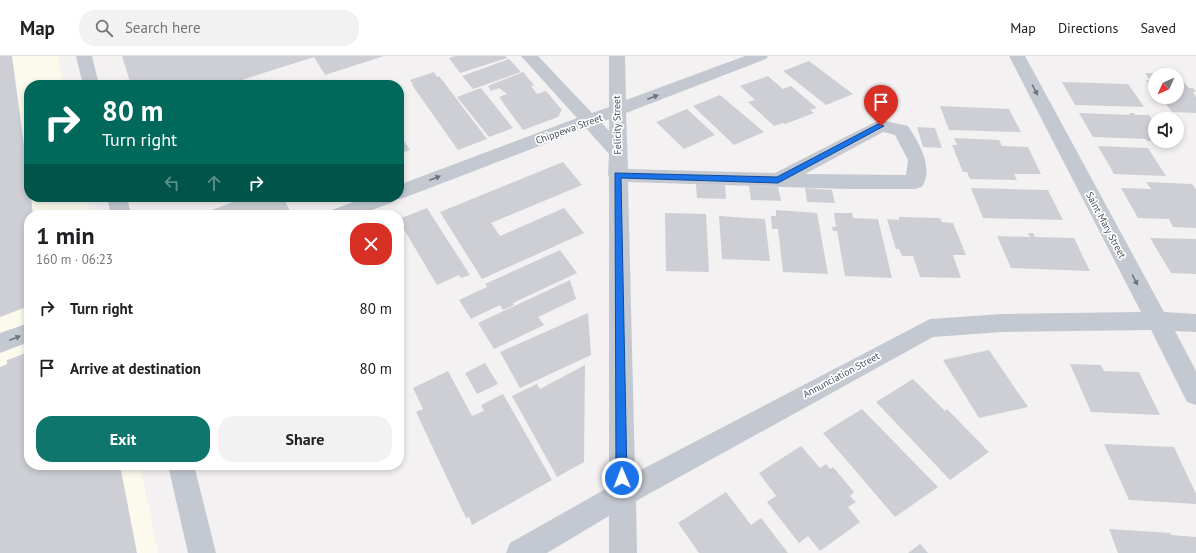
<!DOCTYPE html>
<meta charset="utf-8">
<style>
body{margin:0;font-family:"PT Sans",sans-serif;background:#f2f2f2;color:#202124;height:100vh;display:flex;flex-direction:column;font-size:15px;white-space:nowrap}
*{box-sizing:border-box;margin:0}
p{font-size:13px;color:#757577}
.icon{flex:none;width:22px;height:22px;fill:none;stroke:currentColor;stroke-width:2;stroke-linecap:round;stroke-linejoin:round}
.map{position:relative;flex:1;overflow:hidden}
.sheet{position:absolute;left:24px;top:154px;width:380px;height:260px;display:flex;flex-direction:column;background:#fff;border-radius:16px;box-shadow:0 2px 6px #0003}
.sheet>*{flex:none}
.guide{position:absolute;left:24px;top:24px;width:380px;height:122px;border-radius:16px;box-shadow:0 2px 6px #0003;background:#00695c;color:#fff;overflow:hidden}
.needle{width:26px;rotate:225deg}
.buttons{position:absolute;left:1148px;top:12px;display:grid;gap:8px}
.buttons a{display:grid;place-items:center;width:36px;height:36px;border-radius:50%;background:#fff;box-shadow:0 2px 6px #0003;font-size:20px}
.pin{position:absolute;display:grid;place-items:center;width:34px;height:34px;color:#fff;margin:-41px -17px;border-radius:50% 50% 50% 0;rotate:-45deg;box-shadow:0 0 4px #0007}
.pin .icon{rotate:45deg}
.me{position:absolute;width:44px;margin:-22px;rotate:359deg;stroke-linejoin:round;filter:drop-shadow(0 0 3px #0008)}
.turn{display:flex;align-items:center;gap:14px;height:84px;padding:0 12px;font-size:18px}
.turn .icon{width:52px;height:52px;stroke-width:2.5}
.turn b{display:block;font-size:28px;line-height:34px}
.lanes{display:flex;align-items:center;height:38px;padding:0 12px;background:#0003;justify-content:center;gap:20px;direction:ltr}
.lanes .off{opacity:.35}
.round{display:grid;place-items:center;flex:none;width:42px;height:42px;border-radius:16px;background:#f2f2f2}
.overview{display:flex;align-items:center;justify-content:space-between;height:68px;padding:0 12px}
h1{font-size:24px;font-weight:800;line-height:30px}
.primary-button{display:flex;gap:8px;margin-top:auto;padding:8px 12px}
.primary-button a{flex:1;height:46px;border-radius:16px;background:#0f766e;color:#fff;font-size:16px;font-weight:800;line-height:46px;text-align:center}
.primary-button a+a{background:#f2f2f2;color:#202124}
ul{padding:0;list-style:none}
li{display:flex;align-items:center;gap:12px;height:60px;padding:0 12px}
li div{flex:1}
li b{display:block;font-size:15px}
li em{font-style:normal}
header{display:flex;align-items:center;gap:24px;box-sizing:border-box;height:56px;padding:0 20px;background:#fff;border-bottom:1px solid #e0e0e0}
header strong{font-size:19px}
nav{display:flex;gap:22px;margin-inline-start:auto;font-size:14px}
.search{width:280px;height:36px;background:#f2f2f2;display:flex;align-items:center;gap:10px;box-sizing:border-box;padding:0 14px;border-radius:16px;color:#757577;font-size:15px}
.map>svg:first-child{display:block}
</style>
<header>
<strong>Map</strong>
<div class="search"><svg class="icon" aria-label="search" viewBox="0 0 24 24"><circle cx="10" cy="10" r="6"/><path d="M15 15l6 6"/></svg>Search here</div>
<nav><a>Map</a><a>Directions</a><a>Saved</a></nav>
</header>
<div class="map">
<svg width="1196" height="497" viewBox="0 0 1196 497">
<rect width="100%" height="100%" fill="#f3f1f1"/>
<path fill="#fbfaed" d="M 0,0 L 58,0 L 64,29 L 29,29 L 29,141 L 87,141 L 91,159 L 29,159 L 29,409 L 140,409 L 158,497 L 0,497 Z"/>
<path fill="#cecfd5" d="M 0,0 L 12,0 L 29,126 L 29,141 L 31,141 L 33,159 L 29,159 L 29,250 L 0,261 Z
M 122,0 L 384,0 L 325,19 L 314,1 L 226,29 L 131,29 Z
M 455,0 L 505,0 L 507,2 L 460,17 L 449,2 Z
M 509,3 L 521,16 L 473,33 L 462,20 Z
M 809,5 L 853,38 L 826,49 L 783,15 Z
M 434,16 L 437,21 L 439,20 L 487,83 L 458,94 L 412,29 L 413,28 L 410,24 Z
M 523,16 L 534,29 L 531,30 L 537,38 L 546,35 L 562,54 L 558,61 L 523,74 L 499,41 L 507,38 L 499,32 L 491,35 L 488,30 Z
M 1145,17 L 1174,18 L 1174,19 L 1155,19 L 1155,32 L 1150,29 L 1146,24 L 1150,24 Z
M 1177,18 L 1189,32 L 1193,32 L 1196,36 L 1193,36 L 1196,41 L 1196,57 L 1172,56 L 1161,41 L 1177,41 Z
M 768,20 L 783,33 L 791,30 L 817,52 L 810,54 L 814,57 L 785,68 L 783,67 L 774,70 L 748,46 L 755,44 L 740,30 Z
M 1062,26 L 1128,28 L 1144,51 L 1075,49 Z
M 481,32 L 513,72 L 489,81 L 457,41 Z
M 720,39 L 764,76 L 734,89 L 693,50 Z
M 940,50 L 1009,53 L 1021,76 L 949,74 Z
M 687,53 L 715,79 L 684,93 L 656,66 Z
M 1079,57 L 1130,59 L 1129,57 L 1134,57 L 1135,59 L 1149,59 L 1155,69 L 1155,83 L 1151,83 L 1153,85 L 1147,85 L 1146,83 L 1093,81 Z
M 917,71 L 935,72 L 942,92 L 923,91 Z
M 399,77 L 410,94 L 399,98 Z
M 954,82 L 999,84 L 1002,90 L 1028,91 L 1041,118 L 1014,118 L 1017,124 L 970,123 L 967,116 L 963,116 L 952,89 L 957,89 Z
M 1098,90 L 1148,92 L 1166,120 L 1114,118 Z
M 563,106 L 582,129 L 491,167 L 500,180 L 564,152 L 584,177 L 482,223 L 440,156 Z
M 1146,126 L 1192,128 L 1196,133 L 1196,172 L 1173,171 L 1169,163 L 1138,162 L 1121,132 L 1151,133 Z
M 696,128 L 725,129 L 726,143 L 697,142 Z
M 749,130 L 778,131 L 781,145 L 751,144 Z
M 805,132 L 832,134 L 835,147 L 807,146 Z
M 971,132 L 1048,134 L 1063,164 L 983,162 Z
M 247,141 L 283,141 L 290,155 L 278,159 L 198,159 Z
M 427,152 L 470,219 L 461,222 L 459,219 L 437,229 L 399,165 L 399,163 Z
M 776,154 L 817,157 L 828,218 L 783,216 L 778,173 L 772,173 L 771,160 L 776,160 Z
M 665,157 L 706,158 L 709,216 L 666,215 Z
M 834,157 L 852,157 L 853,162 L 878,163 L 892,222 L 845,220 L 837,175 L 833,175 L 832,171 L 836,171 Z
M 719,160 L 765,163 L 770,205 L 722,203 Z
M 899,161 L 940,162 L 942,166 L 953,167 L 966,199 L 953,199 L 961,222 L 920,221 L 913,200 L 902,200 L 899,193 L 896,193 L 887,163 L 899,164 Z
M 1028,177 L 1033,177 L 1035,181 L 1074,182 L 1090,215 L 1011,212 L 997,180 L 1030,181 Z
M 1150,182 L 1196,183 L 1196,218 L 1171,217 Z
M 560,194 L 577,217 L 513,247 L 514,249 L 503,254 L 500,249 L 471,263 L 459,244 L 487,231 L 485,228 Z
M 570,224 L 576,243 L 538,261 L 544,269 L 494,293 L 478,267 Z
M 588,257 L 591,299 L 520,332 L 500,296 Z
M 989,294 L 1028,351 L 979,362 L 943,304 Z
M 29,296 L 29,409 L 120,409 L 137,497 L 0,497 L 0,311 L 7,308 L 7,304 Z
M 485,307 L 498,328 L 477,338 L 465,317 Z
M 1070,308 L 1101,309 L 1104,315 L 1139,316 L 1160,359 L 1091,356 Z
M 585,309 L 584,406 L 557,421 L 512,340 L 537,328 L 540,333 Z
M 448,315 L 472,360 L 484,355 L 481,349 L 503,338 L 552,424 L 472,469 L 469,461 L 466,462 L 416,356 L 423,353 L 413,332 Z
M 913,323 L 945,355 L 947,353 L 989,396 L 950,424 L 876,346 Z
M 862,353 L 938,431 L 895,461 L 823,377 Z
M 1104,388 L 1174,391 L 1196,438 L 1196,448 L 1129,444 Z
M 801,390 L 820,412 L 826,408 L 830,413 L 833,411 L 854,436 L 850,440 L 856,446 L 848,451 L 860,466 L 820,495 L 808,480 L 799,487 L 767,446 L 776,440 L 759,417 Z
M 726,436 L 751,469 L 761,462 L 788,497 L 699,497 L 678,467 Z
M 1109,473 L 1170,477 L 1171,479 L 1196,481 L 1196,497 L 1118,497 Z
M 920,488 L 928,497 L 908,497 Z"/>
<g fill="none" stroke-linecap="round" stroke-linejoin="round">
<path fill="#c3c8d1" fill-rule="evenodd" d="M 76,0 L 92,0 L 99,29 L 83,29 Z
M 521,0 L 538,0 L 592,57 L 609,51 L 609,0 L 625,0 L 626,44 L 745,0 L 768,0 L 766,3 L 626,57 L 628,113 L 775,117 L 875,66 L 881,64 L 908,70 C 919,87 934,111 922,131 L 915,133 L 847,133 L 628,126 L 635,417 L 930,263 L 1002,258 L 1141,256 L 1009,0 L 1025,0 L 1164,256 L 1196,258 L 1196,276 L 1175,275 L 1196,315 L 1196,349 L 1187,346 L 1151,274 L 1002,276 L 933,281 L 636,445 L 637,497 L 609,497 L 609,460 L 547,497 L 506,497 L 510,487 L 609,431 L 609,121 L 608,119 L 609,98 L 586,72 L 406,141 L 399,143 L 395,142 L 393,146 L 359,159 L 329,159 L 332,154 L 366,141 L 399,141 L 399,129 L 577,62 ZM 609,63 L 609,75 L 601,66 ZM 883,76 L 895,79 L 908,104 L 906,119 L 805,118 Z
M 107,141 L 127,141 L 131,159 L 111,159 Z
M 29,267 L 29,286 L 0,297 L 0,277 Z
M 168,409 L 194,409 L 216,497 L 188,497 Z"/>
</g>
<defs><path id="oneway-solid" d="M-6-.8H1V-3.2L6.5 0L1 3.2V.8H-6Z"/></defs>
<g fill="#6e747f">
<use href="#oneway-solid" transform="translate(1035 34) rotate(62)"/>
<use href="#oneway-solid" transform="translate(653 41) rotate(-21)"/>
<use href="#oneway-solid" transform="translate(435 122) rotate(-21)"/>
<use href="#oneway-solid" transform="translate(1135 224) rotate(62)"/>
<use href="#oneway-solid" transform="translate(15 282) rotate(-21)"/>
</g>
<path fill="#1a73e8" stroke="#114b97" d="M 878,68 L 884,70 L 778,127 L 621,122 L 627,422 L 626,426 L 622,428 L 618,426 L 616,422 L 615,117 L 777,121 Z"/>
<g text-anchor="middle" dominant-baseline="central" stroke-width="3.5" stroke-linejoin="round" paint-order="stroke">
<g font-size="10" fill="#4a505c" stroke="#fff">
<text transform="translate(617 69) rotate(-91)">Felicity Street</text>
<text transform="translate(569 73) rotate(-20)">Chippewa Street</text>
<text transform="translate(1106 169) rotate(62)">Saint Mary Street</text>
<text transform="translate(841 319) rotate(-28)">Annunciation Street</text>
</g>
</g>
</svg>
<div class="buttons">
<a><svg class="needle" viewBox="-14 -14 28 28"><path d="M0-13l5 13h-10z" fill="#e53935"/><path d="M0 13l5-13h-10z" fill="#757577"/></svg></a>
<a><svg class="icon" aria-label="sound" viewBox="0 0 24 24"><path d="M4 9h4l5-4v14l-5-4H4zM17 9q2 3 0 6"/></svg></a>
</div>
<div class="pin" style="left:881px;top:70px;background:#d93025"><svg class="icon" aria-label="arrive" viewBox="0 0 24 24"><path d="M6 21V4h12l-3 4 3 4H6"/></svg></div>
<svg class="me" style="left:622px;top:422px" viewBox="-20 -20 40 40"><circle r="17" fill="#1a73e8" stroke="#fff" stroke-width="3"/><path d="M0-11L8 9 0 5-8 9z" fill="#fff"/></svg>
<div class="guide">
<div class="turn"><svg class="icon" aria-label="right" viewBox="0 0 24 24"><path d="M7 20v-9h11M14 6l5 5-5 5"/></svg><div><b>80 m</b>Turn right</div></div>
<div class="lanes"><svg class="icon off" aria-label="left" viewBox="0 0 24 24"><path d="M17 20v-9H6M10 6l-5 5 5 5"/></svg><svg class="icon off" aria-label="ahead" viewBox="0 0 24 24"><path d="M12 20V5M6 11l6-6 6 6"/></svg><svg class="icon" aria-label="right" viewBox="0 0 24 24"><path d="M7 20v-9h11M14 6l5 5-5 5"/></svg></div>
</div>
<section class="sheet">
<div class="overview"><div><h1>1 min</h1><p>160 m · 06:23</p></div><a class="round" style="background:#d93025;color:#fff"><svg class="icon" aria-label="close" viewBox="0 0 24 24"><path d="M6 6l12 12M18 6L6 18"/></svg></a></div>
<ul>
<li><svg class="icon" aria-label="right" viewBox="0 0 24 24"><path d="M7 20v-9h11M14 6l5 5-5 5"/></svg><div><b>Turn right</b></div><em>80 m</em></li>
<li><svg class="icon" aria-label="arrive" viewBox="0 0 24 24"><path d="M6 21V4h12l-3 4 3 4H6"/></svg><div><b>Arrive at destination</b></div><em>80 m</em></li>
</ul>
<div class="primary-button"><a>Exit</a><a>Share</a></div>
</section>
</div>
